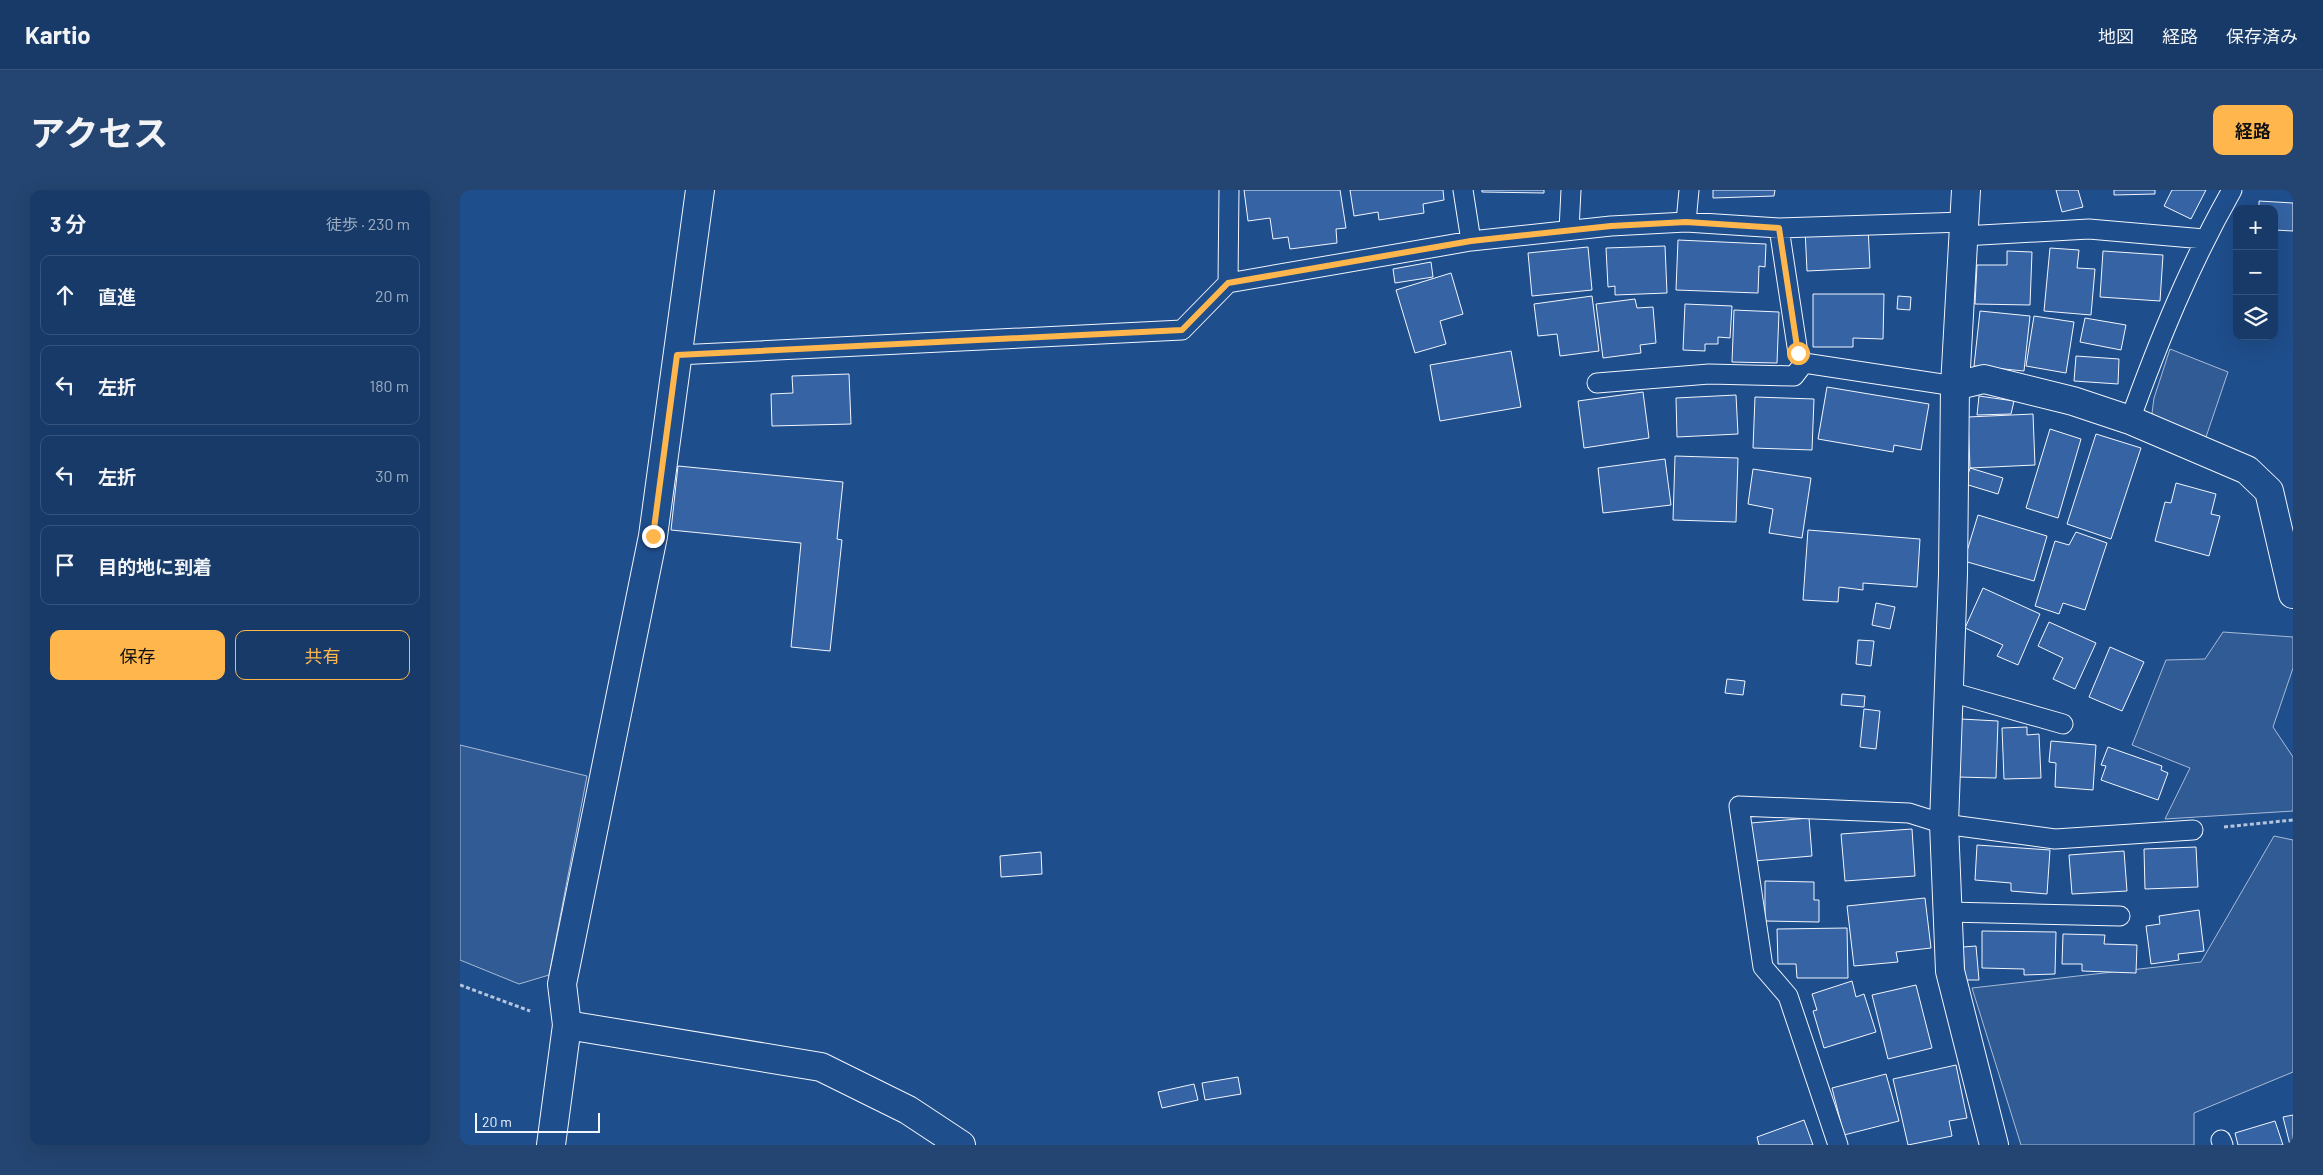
<!DOCTYPE html>
<html lang="ja">
<meta charset="utf-8">
<style>
:root{--surface:#173a69;--page:#244571;--text:#f1f3f6;--muted:#9eadc0;--line:#36547d;--accent:#ffb74d}
body{margin:0;font-family:Barlow,"Noto Sans JP",sans-serif;background:var(--page);color:var(--text)}
.controls{position:absolute;right:15px;top:15px;display:grid;overflow:hidden;border-radius:10px;box-shadow:0 5px 20px #0002}
.controls button{width:45px;height:45px;display:grid;place-items:center;padding:0;border:0;border-bottom:1px solid var(--line);background:var(--surface);color:var(--text);font:25px sans-serif}
.scale{position:absolute;left:15px;bottom:12px;width:125px;box-sizing:border-box;padding-left:5px;border:2px solid #f2f6ff;border-top:0;font-size:14px;line-height:18px;white-space:nowrap;color:#f2f6ff;-webkit-text-stroke:4px #1f4e8c;paint-order:stroke}
.stop{position:absolute;width:15px;height:15px;margin:-11px;border:4px solid #ffb74d;border-radius:50%;background:#fff}
.stop.end{background:#ffb74d;border-color:#fff;box-shadow:0 1px 5px #0008}
.list{margin:0;padding:0;list-style:none}
h2{display:flex;justify-content:space-between;align-items:center;height:65px;margin:0;padding:0 20px;font-size:21px}
h2 small{font-size:16px;font-weight:400;color:var(--muted)}
.list li{display:grid;grid-template-columns:32px 1fr auto;gap:15px;align-items:center;box-sizing:border-box;height:80px;margin:0 10px 10px;padding:0 10px;border:1px solid var(--line);border-radius:10px}
.list b{display:block;font-size:19px;white-space:nowrap}
.list em{font-size:16px;font-style:normal;color:var(--muted)}
.actions{display:flex;gap:10px;padding:15px 20px}
.actions a{flex:1;padding:11px 0;border:1px solid var(--accent);border-radius:10px;text-align:center;font-size:18px;color:var(--accent)}
.actions .main{background:var(--accent);color:#111}
.icon{flex:none;width:28px;height:28px;fill:none;stroke:currentColor;stroke-width:2;stroke-linecap:round;stroke-linejoin:round}
.map{position:relative;flex:none;width:1833px;height:955px;overflow:hidden;border-radius:10px}
header{display:flex;align-items:center;gap:30px;box-sizing:border-box;height:70px;padding:0 25px;background:var(--surface);border-bottom:1px solid var(--line)}
header strong{font-size:24px}
nav{display:flex;gap:28px;margin-inline-start:auto;font-size:18px}
.intro{display:flex;align-items:center;justify-content:space-between;box-sizing:border-box;height:120px;padding:0 30px}
h1{margin:0;font-size:35px}
.button{padding:12px 22px;border-radius:10px;background:var(--accent);color:#111;font-size:18px;font-weight:700}
main{display:flex;gap:30px;padding:0 30px}
aside{flex:1;background:var(--surface);border-radius:10px;box-shadow:0 5px 20px #0002}
.map>svg:first-child{display:block}
</style>
<header>
<strong>Kartio</strong>
<nav><a>地図</a><a>経路</a><a>保存済み</a></nav>
</header>
<div class="intro"><h1>アクセス</h1><a class="button">経路</a></div>
<main>
<aside>
<h2>3 分<small>徒歩 · 230 m</small></h2>
<ul class="list">
<li><svg class="icon" aria-label="ahead" viewBox="0 0 24 24"><path d="M12 20V5M6 11l6-6 6 6"/></svg><div><b>直進</b></div><em>20 m</em></li>
<li><svg class="icon" aria-label="left" viewBox="0 0 24 24"><path d="M17 20v-9H6M10 6l-5 5 5 5"/></svg><div><b>左折</b></div><em>180 m</em></li>
<li><svg class="icon" aria-label="left" viewBox="0 0 24 24"><path d="M17 20v-9H6M10 6l-5 5 5 5"/></svg><div><b>左折</b></div><em>30 m</em></li>
<li><svg class="icon" aria-label="arrive" viewBox="0 0 24 24"><path d="M6 21V4h12l-3 4 3 4H6"/></svg><div><b>目的地に到着</b></div></li>
</ul>
<div class="actions"><a class="main">保存</a><a>共有</a></div>
</aside>
<div class="map">
<svg width="1833" height="955" viewBox="0 0 1833 955">
<rect width="100%" height="100%" fill="#1f4e8c"/>
<path fill="#305b95" stroke="#a8bbd7" d="M1710,159L1768,182L1746,247L1699,230L1692,223L1694,208Z
M1763,442L1833,447V478L1813,537L1833,567V621L1705,629L1730,578L1672,555L1706,470L1745,469Z
M0,555L127,586L89,785L59,794L0,770Z
M1814,646L1833,650V882L1734,923V955H1561L1512,798L1741,772Z"/>
<path fill="#3563a3" stroke="#f2f6ff" d="M784,0H880L886,38L876,39L877,53L830,59L828,47L813,49L810,28L788,31Z
M890,0H983L984,10L963,14L964,23L919,30L918,22L894,26Z
M1022,0H1084V3L1022,2Z
M1253,0H1315L1314,6L1253,8Z
M1596,0H1618L1623,17L1602,22Z
M1654,0H1695V4L1654,5Z
M1712,0H1746L1731,29L1704,16Z
M1799,11L1833,13V41L1814,40V19H1799Z
M1408,36L1410,78L1347,81L1345,39Z
M1218,50L1306,54L1305,77L1299,76L1298,103L1216,100Z
M1205,56L1207,103L1155,105V96L1148,97L1146,58Z
M1128,57L1132,100L1072,106L1068,63Z
M1590,58L1619,60L1617,78L1635,79L1631,125L1584,121Z
M1547,61L1572,62L1570,115L1515,114L1517,75H1547Z
M1643,61L1703,65L1700,111L1640,107Z
M971,72L973,87L935,93L933,79Z
M991,83L1003,124L980,131L986,154L955,163L936,100Z
M1353,104H1424L1423,149L1393,148V157H1353Z
M1132,106L1139,161L1100,166L1097,144L1078,146L1074,114Z
M1438,106L1451,107L1450,120L1437,119Z
M1175,109L1177,118L1193,117L1196,153L1180,155L1181,163L1143,168L1136,114Z
M1225,114L1272,116L1270,148L1258,147V154H1245V161L1223,160Z
M1274,120L1319,122L1317,173L1272,172Z
M1520,121L1570,126L1564,181L1514,176Z
M1574,126L1614,132L1606,183L1566,176Z
M1625,128L1666,135L1661,160L1620,152Z
M1051,161L1061,217L980,231L970,175Z
M1616,166L1659,169L1658,194L1614,191Z
M389,184L391,234L312,236L311,204L333,203L332,186Z
M1367,197L1469,214L1461,260L1434,255L1433,262L1358,249Z
M1183,202L1189,248L1124,258L1118,211Z
M1276,205L1278,244L1217,247L1216,208Z
M1519,206L1554,211L1551,224L1517,225Z
M1295,207L1354,209L1352,260L1293,258Z
M1573,224L1575,275L1510,278L1508,227Z
M1590,239L1621,249L1598,328L1566,318Z
M1636,244L1681,258L1651,349L1607,334Z
M1215,266L1278,268L1276,332L1213,330Z
M1205,269L1211,315L1143,323L1138,278Z
M218,276L383,292L377,349L382,350L370,461L331,457L341,353L211,340Z
M1510,278L1543,288L1538,304L1505,294Z
M1293,279L1351,288L1342,348L1309,343L1313,319L1288,314Z
M1716,293L1756,304L1751,324L1760,326L1749,366L1695,351L1705,312L1711,313Z
M1518,325L1587,346L1574,391L1504,371Z
M1348,340L1460,349L1457,397L1403,393V400L1379,397L1378,412L1343,410Z
M1616,342L1647,353L1625,420L1603,413L1599,424L1575,416L1595,351L1609,355Z
M1523,398L1580,424L1558,475L1537,466L1543,455L1505,438Z
M1416,413L1435,417L1430,439L1412,435Z
M1589,432L1636,453L1615,499L1593,489L1603,468L1578,456Z
M1398,450L1414,451L1411,476L1396,474Z
M1650,457L1684,472L1662,521L1629,507Z
M1267,489L1285,491L1283,505L1265,503Z
M1382,504L1405,506L1404,517L1381,515Z
M1404,519L1420,521L1416,559L1400,557Z
M1501,529L1538,531L1536,588L1498,587Z
M1567,537V545L1579,544L1581,588L1544,589L1542,538Z
M1591,551L1636,555L1633,600L1595,597L1596,573L1589,572Z
M1648,557L1702,576L1701,580L1708,583L1698,610L1641,590L1646,576L1641,575Z
M1349,628L1352,666L1294,671L1291,633Z
M1452,639L1455,686L1385,691L1381,644Z
M1517,655L1590,660L1587,704L1551,701V693L1515,690Z
M1736,657L1738,697L1685,699L1684,659Z
M1664,661L1667,701L1612,704L1609,665Z
M581,662L582,684L541,687L540,666Z
M1305,691L1354,692V710H1359V732L1305,731Z
M1465,708L1471,758L1436,762L1438,772L1394,776L1387,716Z
M1739,720L1744,761L1718,764L1719,770L1691,774L1686,736L1700,734L1699,726Z
M1387,738L1388,788H1337L1336,774H1318L1317,739Z
M1522,741L1596,742L1595,784L1564,785V779L1522,778Z
M1603,744L1645,745L1644,754L1677,755L1676,783L1622,781V774H1602Z
M1516,756L1519,790H1505L1503,757Z
M1392,791L1396,807L1404,804L1416,842L1364,858L1353,821L1357,820L1352,804Z
M1456,795L1472,858L1428,869L1412,805Z
M1496,875L1507,928L1489,931L1492,946L1448,955L1433,889Z
M1426,884L1439,931L1384,945L1372,898Z
M778,887L781,904L745,910L742,893Z
M734,894L738,910L702,918L698,902Z
M1833,925V955H1830L1823,927Z
M1344,930L1353,955H1299L1297,947Z
M1815,931L1823,955H1778L1775,943Z"/>
<g fill="none" stroke-linecap="round" stroke-linejoin="round">
<defs>
<path id="lane" d="M1003,0L1011,51
M1226,32L1229,0
M1319,38L1338,163L1344,173L1495,196
M1109,40L1111,0
M1503,46L1629,39L1744,49
M768,93L1011,51L1151,36L1226,32L1319,38L1504,32
M217,165L722,140L768,93L769,0
M1137,193L1249,184L1334,186L1344,173
M1670,230C1699,150 1730,74 1772,0
M1487,501L1603,534
M1487,722L1660,726
M1761,950L1763,955
M1378,955L1328,806L1303,777L1279,616L1449,623L1484,634L1595,649L1733,640"/>
<path id="street" d="M1506,0L1495,196L1493,384L1484,634L1490,781L1534,955
M1495,196L1524,189L1613,211L1670,230L1787,280L1809,301L1833,404
M107,835L361,877L448,920L501,955
M91,955L107,835L102,794L193,346L240,0"/>
</defs>
<use href="#lane" stroke="#f2f6ff" stroke-width="21"/>
<use href="#street" stroke="#f2f6ff" stroke-width="30"/>
<path stroke="#b3c4dc" stroke-width="3" stroke-dasharray="4 2.5" stroke-linecap="butt" d="M1764,637L1833,630
M0,795L70,821"/>
<use href="#lane" stroke="#1f4e8c" stroke-width="19"/>
<use href="#street" stroke="#1f4e8c" stroke-width="28"/>
</g>
<g fill="none" stroke-linecap="round" stroke-linejoin="round">
<path stroke="#ffb74d" stroke-width="6" d="M193,346L217,165L722,140L768,93L1011,51L1151,36L1226,32L1319,38L1338,163"/>
</g>
</svg>
<div class="controls">
<button>+</button>
<button>−</button>
<button><svg class="icon" aria-label="layers" viewBox="0 0 24 24"><path d="M12 4l9 5-9 5-9-5zM3 14l9 5 9-5"/></svg></button>
</div>
<div class="scale">20 m</div>
<div class="stop" style="left:1338px;top:163px"></div>
<div class="stop end" style="left:193px;top:346px"></div>
</div>
</main>
